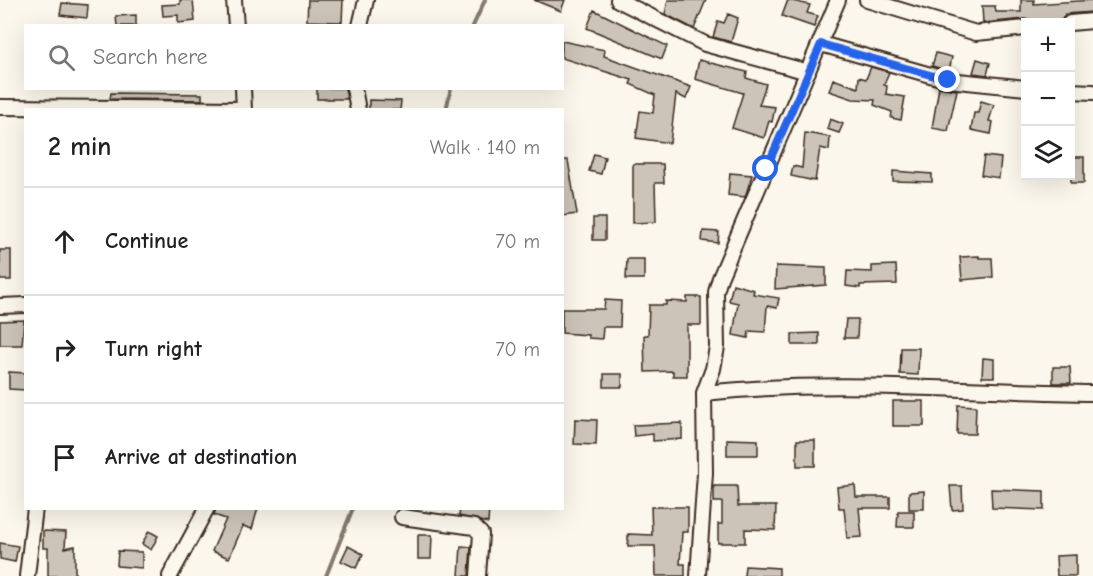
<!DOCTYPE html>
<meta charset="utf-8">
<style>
:root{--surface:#fff;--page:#f2f2f2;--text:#202124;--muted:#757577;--line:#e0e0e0}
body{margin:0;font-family:"Comic Neue",sans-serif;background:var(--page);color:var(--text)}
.controls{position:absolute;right:18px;top:18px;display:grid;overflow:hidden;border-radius:0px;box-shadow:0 6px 24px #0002}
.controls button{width:54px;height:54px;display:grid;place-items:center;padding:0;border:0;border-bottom:2px solid var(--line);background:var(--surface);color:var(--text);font:30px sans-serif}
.stop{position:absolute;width:18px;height:18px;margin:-14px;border:4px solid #2563eb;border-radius:50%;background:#fff}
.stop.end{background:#2563eb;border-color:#fff;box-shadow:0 2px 6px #0008}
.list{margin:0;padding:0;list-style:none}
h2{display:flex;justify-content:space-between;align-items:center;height:78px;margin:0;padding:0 24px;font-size:26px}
h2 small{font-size:20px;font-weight:400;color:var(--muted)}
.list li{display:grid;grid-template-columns:39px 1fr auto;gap:18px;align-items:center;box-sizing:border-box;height:108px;padding:0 24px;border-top:2px solid var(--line)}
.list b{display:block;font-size:22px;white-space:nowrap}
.list em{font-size:20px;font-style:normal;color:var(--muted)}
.icon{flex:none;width:33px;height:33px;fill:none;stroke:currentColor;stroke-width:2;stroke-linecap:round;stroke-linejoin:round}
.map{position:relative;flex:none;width:1093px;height:576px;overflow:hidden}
.search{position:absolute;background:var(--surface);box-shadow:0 6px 24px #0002;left:24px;top:24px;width:540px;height:66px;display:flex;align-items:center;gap:15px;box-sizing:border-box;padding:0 21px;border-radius:0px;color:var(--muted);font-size:22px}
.panel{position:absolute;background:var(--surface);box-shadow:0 6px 24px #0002;left:24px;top:108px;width:540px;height:402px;border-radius:0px}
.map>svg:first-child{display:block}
</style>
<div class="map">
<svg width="1093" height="576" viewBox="0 0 1093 576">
<rect width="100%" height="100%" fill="#fbf7ec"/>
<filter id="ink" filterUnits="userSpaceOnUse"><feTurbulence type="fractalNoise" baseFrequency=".0167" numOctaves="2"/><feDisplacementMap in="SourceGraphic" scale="12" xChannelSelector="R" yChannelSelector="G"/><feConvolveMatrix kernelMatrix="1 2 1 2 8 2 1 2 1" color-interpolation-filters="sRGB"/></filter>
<g filter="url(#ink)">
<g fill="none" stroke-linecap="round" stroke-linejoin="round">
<path stroke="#85796d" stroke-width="4" d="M473,26L485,0
M446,110L451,88
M326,576L353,508"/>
</g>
<path fill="#ccc4b9" stroke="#3b2a1e" stroke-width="1.5" d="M180,0H193L195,21L178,23V15L163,16L162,5L180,4Z
M308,0H343L342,22L307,21Z
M534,0H565L561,11Z
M668,0H706L694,29L665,14Z
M788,0L810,5L807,13L818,16L814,27L782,16Z
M1021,0H1034V4L1093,0V12L1065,14L1061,21L1033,22L1025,19L983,23L982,6H995L996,12H1021Z
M62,3L88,5L87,18L60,15Z
M594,10L667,46L662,59L587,28Z
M728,14L738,18L731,42L713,37L718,21L724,23Z
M136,15V26H117L116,16Z
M562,41L605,50L604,56L691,87L686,99L676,94L670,143L636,138L640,111L653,113L655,95L630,84L632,80L562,58Z
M936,53L952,57L949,71L932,66Z
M977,59L990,63L987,75L973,73Z
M699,60L747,72L746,78L766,84L759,105L775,107L772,122L769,121L764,138L732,128L743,93L695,79Z
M871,67L889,72L884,85L887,86L886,94L905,97L901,120L891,118L892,112L874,105L875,100L853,99L829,91L833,79L858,88L859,77L866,79Z
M939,87L957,90L948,131L932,128Z
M317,88H345L347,99H317Z
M111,93L202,94V100L110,99Z
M369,100L401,101L400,110H369Z
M981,101L994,105L989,121L993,122L991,134L971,130L974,113H978Z
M830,119L843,124L839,133L827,129Z
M805,133L830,137L829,150L820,148L815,181L791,176L793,166L802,168Z
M594,154L605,157L601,174L589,171Z
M984,156L1001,158L999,178L981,175Z
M1071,157H1084V183H1071Z
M562,160H568L577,214L562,216Z
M633,164H663L664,183H655L656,222L633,223Z
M893,171L932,174V182L893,181Z
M730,173L752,175L745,197L728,195Z
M593,218H605V240H593Z
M703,231L719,232L718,243L702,241Z
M0,250H11V280H0Z
M979,256V258H992L993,277L962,280L960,257Z
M627,259H644V279H626Z
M896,265L897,284L860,285V288L846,286L847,271L872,272V266Z
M776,266L826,268V285L775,289Z
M733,284L754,290L753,294L779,298L777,308L767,306L765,332L749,331L748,338L733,335L738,303L729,301Z
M687,297H701V325H687V376H673V371L645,372L644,335H648L649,305H666V301L687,302Z
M605,300L621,301L620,327H603L602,339L588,338V335L562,333V309H604Z
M846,319H858L857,338H844Z
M24,320L22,345H0V321Z
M819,333V345H792V334Z
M901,348H919L918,375L900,374Z
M983,358L994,359V377H982Z
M1053,367H1070L1071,383H1053Z
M9,372L26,373V390L9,389Z
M604,374H622V387H604Z
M893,401H924V426H893Z
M958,405L976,406L975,434H957Z
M575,419L597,420L596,445L574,444Z
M682,423V439L653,441V434L634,436L633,425Z
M727,439L758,440V455H727Z
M797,440H815V466H797Z
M855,485L856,497H890V508H859L862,537L847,538L844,508H839L837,487Z
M714,486H737L738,506H776L775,530L745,529V543H718V524H722V502H714Z
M950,486H962L963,509L952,510Z
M991,489L1044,491V510L992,508Z
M924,491V509H909V492Z
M651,507H688V532H682L680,564H685V576H656L655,546H628V534L652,535Z
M216,508H258L252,529L243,526L229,558L212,551L226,519L214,515Z
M460,508H489L488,523L459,516Z
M898,511H914V527H897Z
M43,531L66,532L65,548L75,546V576H48V548H43Z
M149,531L158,536L151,550L142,544Z
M418,535H432L431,559H418Z
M0,543L18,546L15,562L0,559Z
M348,546L363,554L356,568L341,561Z
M461,546L471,547L469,576H459Z
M118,551L142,552V568L117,566Z
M1076,555V576H1057L1056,556Z
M745,566L779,568V576H744Z"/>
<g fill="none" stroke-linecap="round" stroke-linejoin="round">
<defs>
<path id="street" d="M234,0L236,26
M618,0L705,44L808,72
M867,0L976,33L1026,28
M1070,23L1093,21
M360,26L366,0
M821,44L948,80L1026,88
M243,88L244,110
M354,88L358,110
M1070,91L1093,92
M0,107L244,109
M0,306L26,305
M704,393C832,379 964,391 1093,393
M402,517L474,527L481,534L478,576
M27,576L35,508
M170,576L207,508
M698,576L705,473L704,393L713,369L717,347L716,292L720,278L838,0"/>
</defs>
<use href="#street" stroke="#3b2a1e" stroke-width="18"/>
<use href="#street" stroke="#fbf7ec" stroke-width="14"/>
</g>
</g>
<g fill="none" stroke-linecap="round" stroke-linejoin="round" filter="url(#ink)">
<path stroke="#2563eb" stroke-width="8" d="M766,169L821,44L948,80"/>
</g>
</svg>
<div class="controls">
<button>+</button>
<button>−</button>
<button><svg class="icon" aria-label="layers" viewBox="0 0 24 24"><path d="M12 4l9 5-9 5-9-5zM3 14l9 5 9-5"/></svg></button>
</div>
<div class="stop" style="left:766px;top:169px"></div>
<div class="stop end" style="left:948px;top:80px"></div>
<div class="search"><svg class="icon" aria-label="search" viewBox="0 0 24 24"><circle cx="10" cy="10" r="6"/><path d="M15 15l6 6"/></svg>Search here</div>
<section class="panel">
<h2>2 min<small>Walk · 140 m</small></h2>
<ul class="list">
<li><svg class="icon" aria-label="ahead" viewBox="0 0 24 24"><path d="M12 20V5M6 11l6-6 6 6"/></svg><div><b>Continue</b></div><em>70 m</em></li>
<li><svg class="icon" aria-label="right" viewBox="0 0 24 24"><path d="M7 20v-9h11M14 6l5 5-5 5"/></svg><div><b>Turn right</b></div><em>70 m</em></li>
<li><svg class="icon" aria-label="arrive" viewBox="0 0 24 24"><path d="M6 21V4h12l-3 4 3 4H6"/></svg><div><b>Arrive at destination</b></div></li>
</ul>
</section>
</div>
